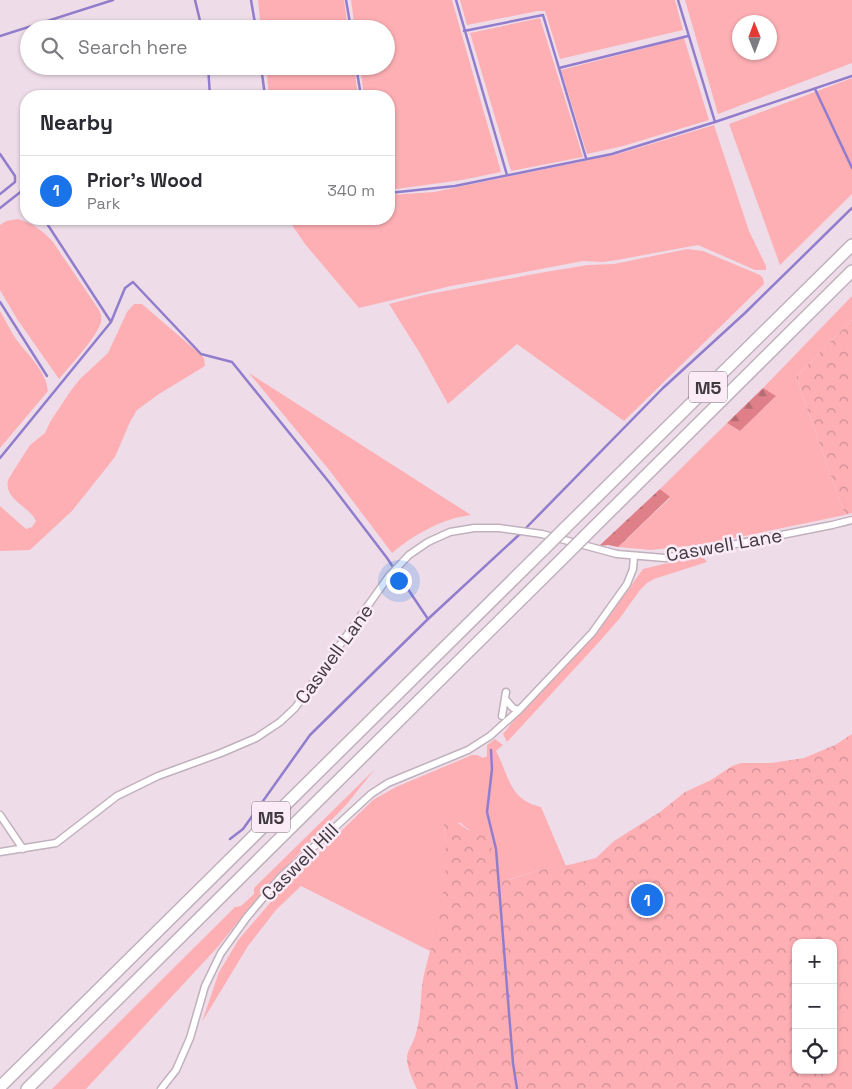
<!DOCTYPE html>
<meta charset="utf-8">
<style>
:root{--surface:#fff;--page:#f2f2f3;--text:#2b2b33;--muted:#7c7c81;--line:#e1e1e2;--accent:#1a73e8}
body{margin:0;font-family:"Space Grotesk",sans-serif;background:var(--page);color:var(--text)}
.controls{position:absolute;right:15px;bottom:15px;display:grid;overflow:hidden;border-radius:10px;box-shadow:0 1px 4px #0004}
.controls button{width:45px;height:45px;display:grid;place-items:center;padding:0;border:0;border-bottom:1px solid var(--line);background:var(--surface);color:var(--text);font:25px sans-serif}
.compass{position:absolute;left:732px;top:15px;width:45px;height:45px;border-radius:50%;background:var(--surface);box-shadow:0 1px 4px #0004;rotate:359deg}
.you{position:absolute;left:398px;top:580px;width:18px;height:18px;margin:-12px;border:4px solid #fff;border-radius:50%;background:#1a73e8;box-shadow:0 0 0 8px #1a73e833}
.badge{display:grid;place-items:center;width:32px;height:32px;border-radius:50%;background:var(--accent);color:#fff;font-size:16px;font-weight:700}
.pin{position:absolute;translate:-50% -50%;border:2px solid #fff;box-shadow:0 1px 5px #0006}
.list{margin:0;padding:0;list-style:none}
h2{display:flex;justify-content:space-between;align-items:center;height:65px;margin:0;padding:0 20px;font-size:21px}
h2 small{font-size:16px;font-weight:400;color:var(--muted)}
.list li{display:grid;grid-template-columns:32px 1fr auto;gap:15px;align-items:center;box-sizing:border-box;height:70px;padding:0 20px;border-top:1px solid var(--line)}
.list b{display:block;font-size:19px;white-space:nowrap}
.list p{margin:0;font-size:16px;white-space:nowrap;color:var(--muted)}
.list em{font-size:16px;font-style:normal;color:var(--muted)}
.icon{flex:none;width:28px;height:28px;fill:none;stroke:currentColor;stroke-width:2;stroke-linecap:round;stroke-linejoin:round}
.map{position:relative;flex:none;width:852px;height:1089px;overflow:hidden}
.search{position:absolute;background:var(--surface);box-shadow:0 1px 4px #0004;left:20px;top:20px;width:375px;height:55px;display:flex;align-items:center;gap:12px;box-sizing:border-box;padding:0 18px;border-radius:28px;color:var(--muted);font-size:19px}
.panel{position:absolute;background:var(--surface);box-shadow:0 1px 4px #0004;left:20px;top:90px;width:375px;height:135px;border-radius:20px}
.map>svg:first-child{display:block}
</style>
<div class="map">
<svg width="852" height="1089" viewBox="0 0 852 1089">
<defs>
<pattern id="forest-firs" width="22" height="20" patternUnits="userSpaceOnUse" patternTransform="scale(1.25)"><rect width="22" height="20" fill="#df8088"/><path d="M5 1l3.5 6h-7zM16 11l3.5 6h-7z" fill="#b66a71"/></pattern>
<pattern id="park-crowns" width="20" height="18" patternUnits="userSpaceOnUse" patternTransform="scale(1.25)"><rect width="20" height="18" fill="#fdafb4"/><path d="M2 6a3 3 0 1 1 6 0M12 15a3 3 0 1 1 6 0" fill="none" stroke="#ce8f94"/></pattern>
</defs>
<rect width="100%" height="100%" fill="#eedde9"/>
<path fill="#fdafb4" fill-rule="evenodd" d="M258,0H344L348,29H261Z
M351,0H452L501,172L462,180L389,190V96H364L360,66H386V29H355Z
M460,0H675L683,30L560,59L545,11H538L467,25Z
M685,0H852V63L718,114ZM740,22H770V52H740Z
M540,18L583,157L511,171L470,33Z
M684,38L709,120L623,146L587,154L561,70Z
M266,66H354L358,96H269Z
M852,78V194L780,265L729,124Z
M714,125L749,231L766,266V270H755L698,245L617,260L603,262L583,261L520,273L451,286L359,308L305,244L288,219H389V195L434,192L618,154Z
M18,219C33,223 43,231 53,242L99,310C101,314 102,317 101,322C97,337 70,366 59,379L17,319L0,290V225L6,221Z
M687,249L703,251L760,275L763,278L764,284L624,421L517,344L448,404L421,355L389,304L424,295L539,273L588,265L614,264Z
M852,296V320L796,377L845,515L706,544L651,550L618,547L670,498L660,489L727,423L740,431L775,397L763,388Z
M134,304H142L200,354L204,358L205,366L159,394L137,410L130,422L115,457L72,511L30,550L0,551V506L26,529L32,527L36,521C30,506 1,499 9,478L30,445L45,433L50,422L72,389L80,379L108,353L127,312Z
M0,311C5,319 9,328 14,336C25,353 46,369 48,391L0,448Z
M249,373L471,515C441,519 415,534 392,553L330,471Z
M701,555L707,562L654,579L647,583L640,590L620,618L600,641L507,742L503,734L510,725L602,626L643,569Z
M495,739L503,745L496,751C509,775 509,800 541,807L566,866L539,870L508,880L493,850L487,830C475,830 469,833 461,823L443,821C445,836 448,852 447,867C446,896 438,924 430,951L301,886L276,910L248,946L202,1022L219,972L239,939L276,896L337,835L373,800L396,787L472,755H477L483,758L487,756V745Z
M375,769L346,805L284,869L245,913L216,949L86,1089H52L235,907L241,906L254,894V888Z"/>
<path fill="url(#forest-firs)" d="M763,388L776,396L740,431L727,423Z
M660,489L670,497L618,547L608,545L599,546Z"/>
<path fill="url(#park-crowns)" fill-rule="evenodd" d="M852,320V513L845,515L796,377Z
M852,734V1089H417C413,1081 406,1066 407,1056C408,1050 412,1045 414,1039C416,1035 417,1029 418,1024C422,1008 420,991 424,975C437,921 453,878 443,821H456L466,829L470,830L487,829L493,850L509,880L539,870L573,864L596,858L614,841L660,812L685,792L711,780L732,766L741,763H771L804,758L835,745ZM796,943H833V1070H796Z"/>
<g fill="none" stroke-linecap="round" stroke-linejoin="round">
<path stroke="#917dcc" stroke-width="2.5" d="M195,0L202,29
M251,0L256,29
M346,0L351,29
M456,0L507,175
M678,0L715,122
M464,31L543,15L586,158
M0,36L113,0
M208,66L210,96
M261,66L265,96
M356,66L361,96
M559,68L688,36
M815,89L852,168
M0,154L15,176V182L0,194
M389,193L455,186L612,154L715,122L852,76
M0,208L23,190L26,195
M44,219L111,322L125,288L133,282L201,354L232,362L329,482L387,558L428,619
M0,302L47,376
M0,458L111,322
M525,529L663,388L745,313L852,208
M491,750L492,769L487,812L496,849L513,1063L517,1089
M230,839L243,829L310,735L428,619L521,533"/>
<defs>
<path id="street" d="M505,699L513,708L519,710
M502,716L506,692
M0,815L23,849
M0,852L56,843L117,796L158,776L221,753L256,738L280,722L295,708L389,576L409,555L428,542L450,532L474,528H499L542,534L617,554L665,558L832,525L852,520
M161,1089L176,1070L190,1038L205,986L221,953L247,917L280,878L371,794L388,783L468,750L490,736L519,710L592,633L627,584L633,569L634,556"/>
<path id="highway" d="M565,528L852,245
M586,535L852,271
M0,1087L544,549
M27,1089L565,556"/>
</defs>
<use href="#street" stroke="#c0b1bc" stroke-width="9"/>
<use href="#highway" stroke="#c0b1bc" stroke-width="14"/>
<use href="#street" stroke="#fff" stroke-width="6"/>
<use href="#highway" stroke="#fff" stroke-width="11"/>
<defs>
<path id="highway-bridge" d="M544,549L565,528
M565,556L586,535"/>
</defs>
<use href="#highway-bridge" stroke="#c0b1bc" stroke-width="14" stroke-linecap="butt"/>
<use href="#highway-bridge" stroke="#fff" stroke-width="11"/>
</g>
<g text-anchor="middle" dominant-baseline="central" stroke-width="5" stroke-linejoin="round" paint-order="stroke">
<g fill="#fbebf7" stroke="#786f76" stroke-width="1">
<rect x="689" y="371.5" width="38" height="31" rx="4"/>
<rect x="252" y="801.5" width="38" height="31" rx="4"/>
</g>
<g font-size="18" font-weight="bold" fill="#403a3f">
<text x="708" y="387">M5</text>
<text x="271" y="817">M5</text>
</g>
<g font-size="19" fill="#403a3f" stroke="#fbebf7">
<text transform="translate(724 545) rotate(-10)">Caswell Lane</text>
<text transform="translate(334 654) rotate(-54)">Caswell Lane</text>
<text transform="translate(300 862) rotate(-45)">Caswell Hill</text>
</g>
</g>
</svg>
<div class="controls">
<button>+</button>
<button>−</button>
<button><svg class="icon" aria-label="locate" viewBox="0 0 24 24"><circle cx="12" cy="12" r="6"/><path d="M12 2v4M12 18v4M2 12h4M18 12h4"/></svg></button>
</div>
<svg class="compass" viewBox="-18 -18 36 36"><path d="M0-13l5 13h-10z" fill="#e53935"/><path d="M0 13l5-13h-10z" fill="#7c7c81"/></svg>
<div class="you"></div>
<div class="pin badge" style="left:647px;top:900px">1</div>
<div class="search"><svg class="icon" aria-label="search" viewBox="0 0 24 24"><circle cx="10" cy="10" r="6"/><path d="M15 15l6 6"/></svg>Search here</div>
<section class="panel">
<h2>Nearby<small></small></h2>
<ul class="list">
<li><span class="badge">1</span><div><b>Prior's Wood</b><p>Park</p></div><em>340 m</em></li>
</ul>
</section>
</div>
